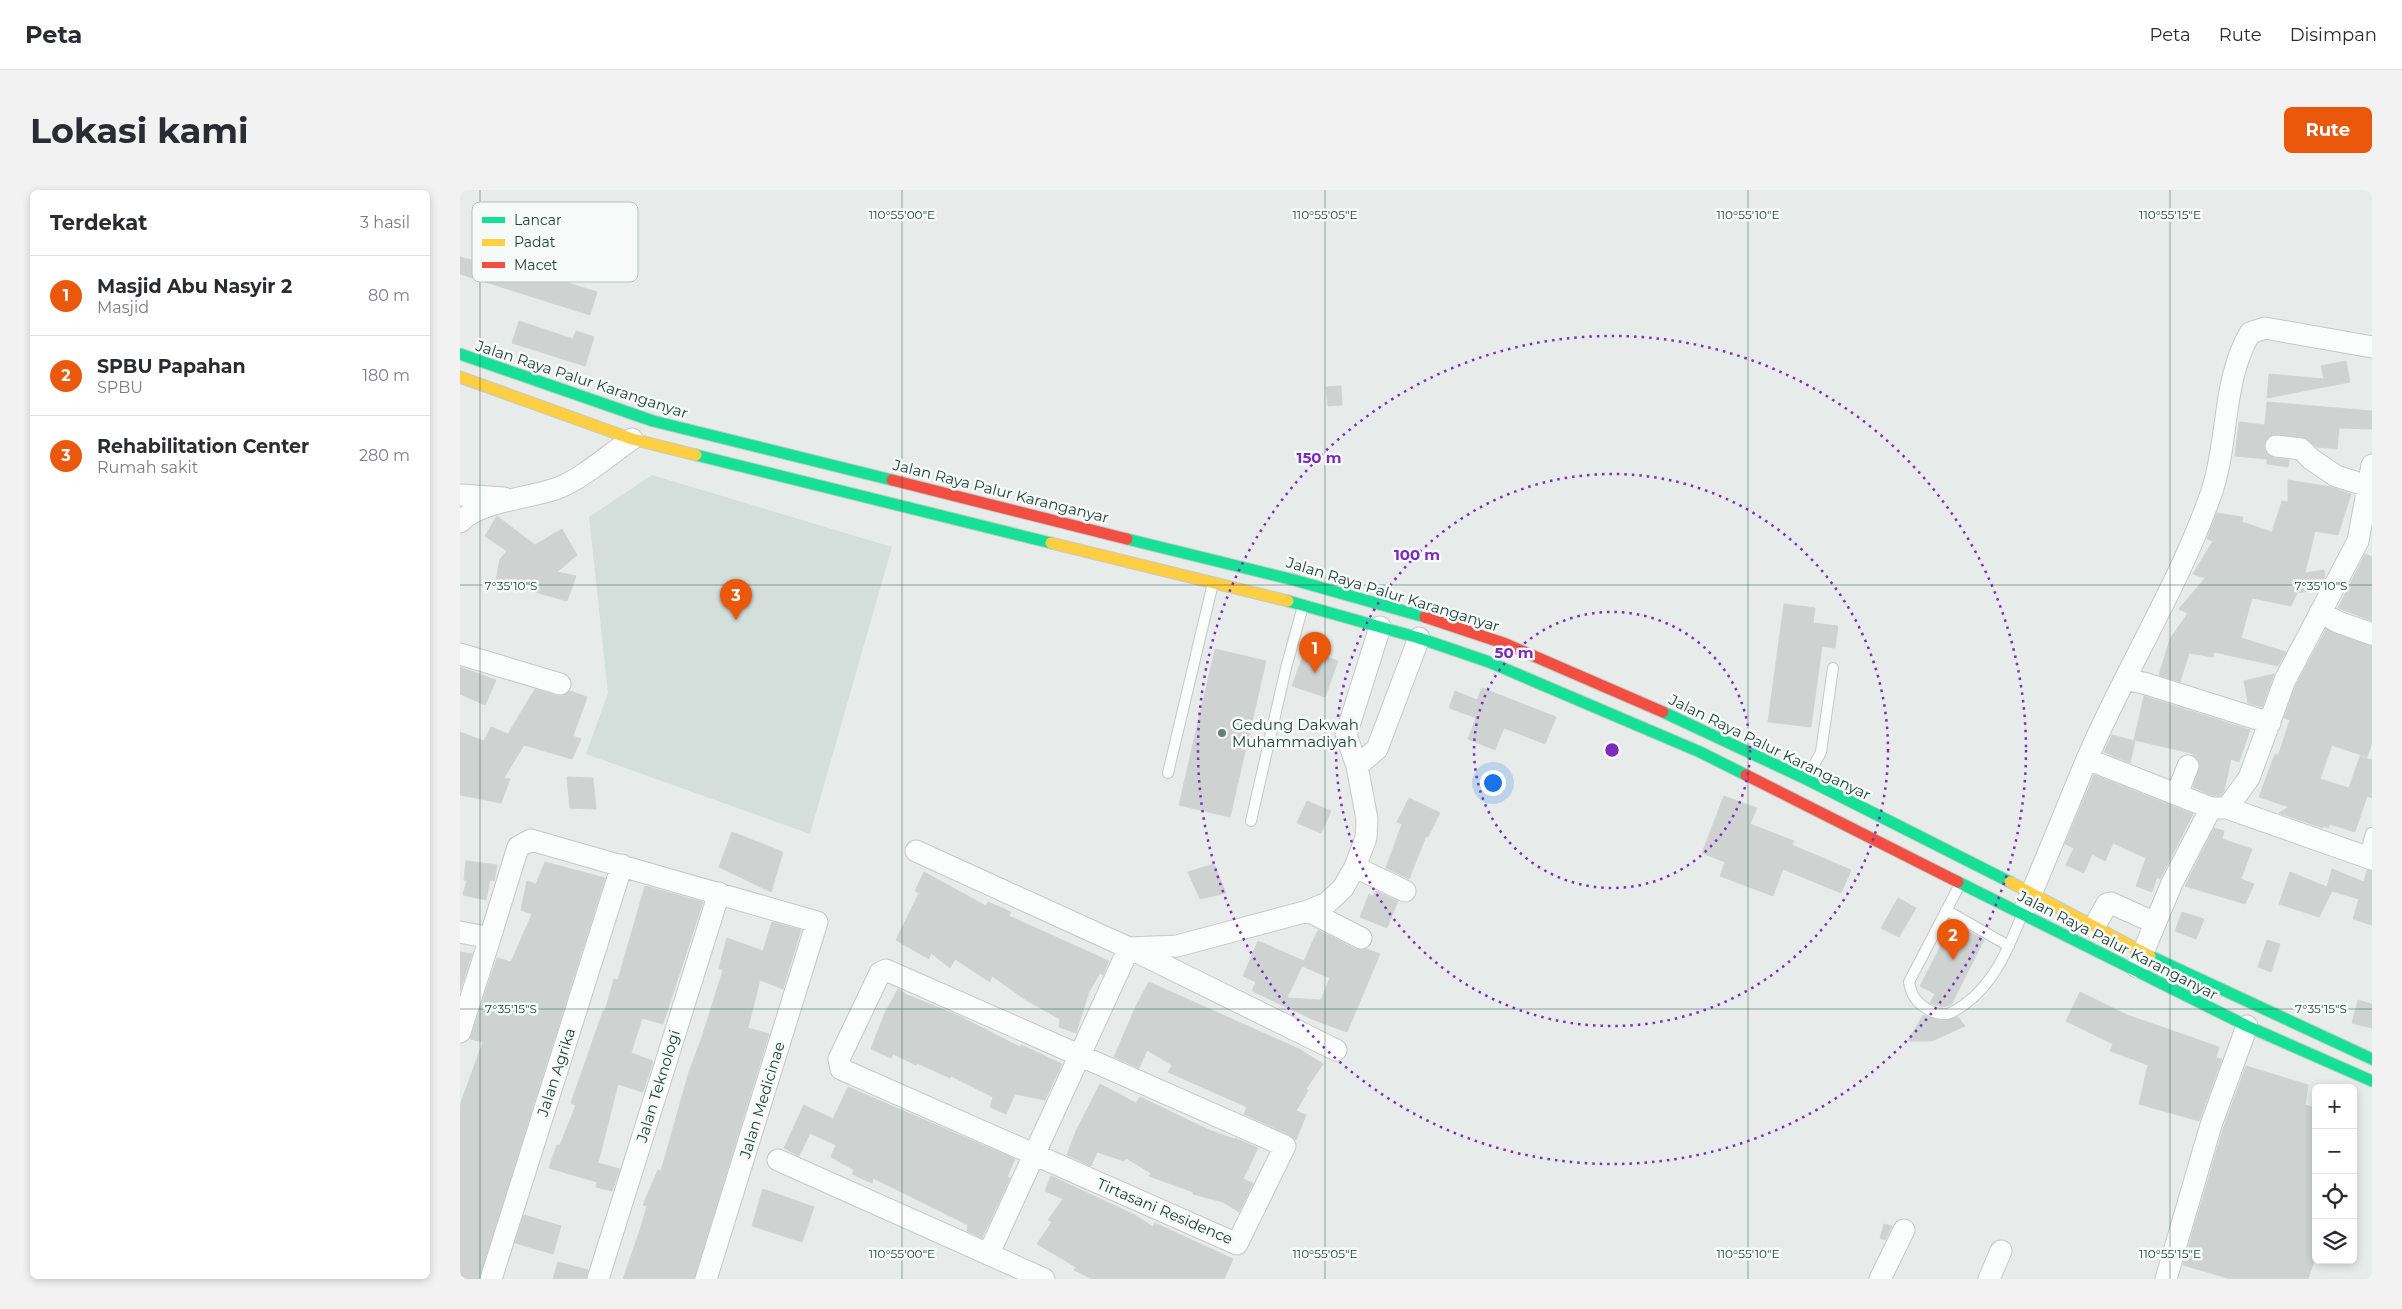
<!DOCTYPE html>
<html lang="id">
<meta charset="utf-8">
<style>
:root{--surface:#fff;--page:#f2f2f3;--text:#2b2b33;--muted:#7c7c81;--line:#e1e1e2;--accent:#ea580c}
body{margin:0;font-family:Montserrat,sans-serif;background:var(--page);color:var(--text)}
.controls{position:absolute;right:15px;bottom:15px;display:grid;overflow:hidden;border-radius:8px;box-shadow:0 2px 8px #0003}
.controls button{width:45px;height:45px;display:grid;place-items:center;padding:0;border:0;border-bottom:1px solid var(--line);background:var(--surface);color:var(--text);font:25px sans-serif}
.you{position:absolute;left:1032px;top:592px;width:18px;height:18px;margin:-12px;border:4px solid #fff;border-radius:50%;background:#1a73e8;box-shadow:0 0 0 8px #1a73e833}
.badge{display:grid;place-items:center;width:32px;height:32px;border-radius:50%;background:var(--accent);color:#fff;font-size:16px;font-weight:700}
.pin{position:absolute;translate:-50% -41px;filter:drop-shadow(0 1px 2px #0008)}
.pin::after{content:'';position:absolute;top:26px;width:18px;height:15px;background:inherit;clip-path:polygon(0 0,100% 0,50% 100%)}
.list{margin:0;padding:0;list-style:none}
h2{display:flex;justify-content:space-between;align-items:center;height:65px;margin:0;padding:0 20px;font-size:21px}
h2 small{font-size:16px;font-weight:400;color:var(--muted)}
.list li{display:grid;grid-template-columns:32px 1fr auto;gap:15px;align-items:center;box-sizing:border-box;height:80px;padding:0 20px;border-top:1px solid var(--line)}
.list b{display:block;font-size:19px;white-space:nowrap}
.list p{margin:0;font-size:16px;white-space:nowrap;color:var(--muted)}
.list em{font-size:16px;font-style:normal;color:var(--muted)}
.icon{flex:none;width:28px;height:28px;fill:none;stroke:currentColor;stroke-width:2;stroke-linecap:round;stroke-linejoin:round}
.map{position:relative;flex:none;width:1912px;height:1089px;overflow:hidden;border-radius:8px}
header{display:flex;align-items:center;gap:30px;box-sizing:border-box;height:70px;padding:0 25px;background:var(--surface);border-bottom:1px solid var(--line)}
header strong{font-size:24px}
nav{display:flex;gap:28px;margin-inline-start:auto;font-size:18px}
.intro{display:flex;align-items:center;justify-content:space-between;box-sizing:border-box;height:120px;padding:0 30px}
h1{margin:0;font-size:35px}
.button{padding:12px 22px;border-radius:8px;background:var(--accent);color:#fff;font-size:18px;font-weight:700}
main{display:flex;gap:30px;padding:0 30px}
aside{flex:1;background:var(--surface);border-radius:8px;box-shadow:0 2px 8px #0003}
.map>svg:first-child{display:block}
</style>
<header>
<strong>Peta</strong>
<nav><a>Peta</a><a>Rute</a><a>Disimpan</a></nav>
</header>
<div class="intro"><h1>Lokasi kami</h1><a class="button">Rute</a></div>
<main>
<aside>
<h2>Terdekat<small>3 hasil</small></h2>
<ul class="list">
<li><span class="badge">1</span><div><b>Masjid Abu Nasyir 2</b><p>Masjid</p></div><em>80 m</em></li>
<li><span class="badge">2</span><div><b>SPBU Papahan</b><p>SPBU</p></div><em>180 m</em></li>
<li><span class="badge">3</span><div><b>Rehabilitation Center</b><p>Rumah sakit</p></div><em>280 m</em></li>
</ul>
</aside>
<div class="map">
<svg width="1912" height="1089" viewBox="0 0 1912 1089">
<rect width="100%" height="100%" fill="#e7ecea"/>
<path fill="#d4deda" d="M192,285L432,357L350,644L126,564L148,503L129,327Z"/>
<path fill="#ced3d1" stroke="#cfd5d3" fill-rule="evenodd" d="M88,42L116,49L105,92L137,102L130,125L0,84V67L36,77L39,67L68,77V74L78,76Z
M59,131L113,149L116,141L134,147L125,176L52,153Z
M1886,171L1890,192L1807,208L1809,184L1864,189L1861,176Z
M881,196L882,215L868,216L866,197Z
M1807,212L1912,221V239L1879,238L1877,259L1857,257L1842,247L1811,245L1804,254L1805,261L1814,268L1829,270L1828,277L1807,274V269L1775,266L1779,232L1805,235Z
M1828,290L1871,297L1891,304L1878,345L1855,341L1845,383L1864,380L1865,387L1859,399L1837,403L1831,416L1792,408L1781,448L1826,462L1818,476L1754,462L1753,467L1729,463L1720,492L1699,485L1710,449L1728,423L1719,419L1745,388L1733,384L1753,351L1747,349L1757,323L1783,327L1782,332L1812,342L1822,311L1828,312Z
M37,326L75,355L102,339L117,365L97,382L116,386L107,411L36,391L40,369L47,361L25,346Z
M1905,364L1912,367V431L1878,418Z
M1324,414L1355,418L1353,433L1378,436L1375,458L1362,456L1351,537L1308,532Z
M1866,439L1912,456V553L1907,567L1872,555L1860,589L1889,598L1900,566L1912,570V608L1907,606L1895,642L1870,634L1868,638L1863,636V638L1819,623L1829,617L1799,607L1815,564L1818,566L1830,530L1824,528L1836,495Z
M755,459L806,471L770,627L719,615Z
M845,460L878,471L865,507L832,496Z
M0,477L36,490L25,515L0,504Z
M1814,484L1802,517L1788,513L1784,491Z
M1022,498L1096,527L1085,554L1044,538L1035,560L1008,549L1016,528L989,518L995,501L1017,510Z
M75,499L97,506H103L110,501L127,507L113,546L121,549L112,569L64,555L44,588L50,589L41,613L0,605V542L24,551L31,537L48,544Z
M1684,506L1790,540L1779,572L1771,569L1764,601L1761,606H1753L1733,597L1740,575L1738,569L1731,563L1674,550Z
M1652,545L1675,551L1670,573L1644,562Z
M1634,585L1733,624L1700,689L1697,687L1692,702L1676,696L1686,668L1653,653L1645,671L1632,664L1624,683L1606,675L1614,658L1605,654Z
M107,587L133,588L136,619L110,618Z
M1264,606L1297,618L1290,634L1334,651L1332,655L1391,680L1381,703L1323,679L1313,706L1260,686L1265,672L1242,663Z
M949,608L980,623L968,647L966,646L949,689L926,678L942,634L937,632Z
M847,611L871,621L861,643L837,633Z
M1754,638L1764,641L1762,649L1792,659L1781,689L1794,694L1785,714L1725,696Z
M272,642L323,662L311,702L259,677Z
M6,671L37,675L34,691L30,690L26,710L3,705L7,690H4Z
M85,672L145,688L19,1089H0V915L23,852L10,849L37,768L51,772L72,724L61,720L67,691L76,694Z
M754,674L766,703L740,709L728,682Z
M1872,679L1904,692L1907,680L1912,681V735L1893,729L1899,709L1872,701L1859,727L1819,714L1830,682L1867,697Z
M464,682L526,716L528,712L551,722L549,726L649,771L643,785L640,783L629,802L616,843L599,837L600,829L566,810L532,786L530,792L495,769L490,778L471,763L469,769L436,750L459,703L455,701Z
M185,696L243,712L203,834L182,828L171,863L193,871L183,902L158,894L138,973L160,979L152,1001L136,997L137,992L89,978L97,955H100L116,915L111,913L143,821H145L154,789L158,790Z
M916,701L938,711L927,738L900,727L909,704L913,706Z
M1438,708L1456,718L1439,747L1421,738Z
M1722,722L1744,729L1736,749L1715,741Z
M312,732L341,740L323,799L300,790L288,838L309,844L234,1089H163L180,1040L187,1016L183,1015L198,980L201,981L229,882L242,847L263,780L259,778L267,748L303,761Z
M1493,732L1524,750L1491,815L1481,817L1470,813L1475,804L1460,796Z
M858,740L895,759H907L920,764L887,842L854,830L792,801L796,792L783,786L798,751L844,771ZM842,776L870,788L861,810L827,808Z
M1807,750L1820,754L1811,782L1798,777Z
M0,762L12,764L0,801Z
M689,792L839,859L863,874L846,899L848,900L836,921L846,925L836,950L830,945L784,924L787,917L708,882L712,875L687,860L679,878L654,867L676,816Z
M438,799L447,805L497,825L560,857L561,855L602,874L585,910L555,904L546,924L530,917L533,907L491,886L490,888L457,873L456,875L433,864L431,868L411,859L424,825Z
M1620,802L1667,825L1759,857L1756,868L1762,869L1739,931L1679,914L1688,875L1650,861L1653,854L1606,831Z
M1898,810L1912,814V838L1892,833Z
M1463,825L1480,831L1498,827L1505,836L1472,851H1448Z
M1786,876L1848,895L1845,915L1856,918V1065L1848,1089H1771L1723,1075L1763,939Z
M640,894L676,913L680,907L749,940L774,949L775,948L798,958L783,989L793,993L779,1022L763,1012L733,1004V1002L689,986L691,983L666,968L664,971L637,962L631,976L607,965L616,941Z
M388,897L555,969L547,987L550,988L522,1048L507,1041L508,1035L413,988L412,993L392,984L394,980L371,967L376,955L350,943L339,966L324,958L344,915L373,929Z
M591,986L675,1025L693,1037L695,1033L773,1069L764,1089H632L614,1080L616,1077L577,1054L592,1032L588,1030L603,1009L585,1001Z
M303,999L354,1017L342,1052L292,1036Z
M64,1025L101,1036L93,1064L55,1053Z
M1424,1034L1432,1036L1425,1050L1420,1048Z
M98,1072L128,1080L126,1089H93Z"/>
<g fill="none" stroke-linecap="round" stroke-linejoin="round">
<defs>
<path id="lane" d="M708,583L753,393
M1347,588L1361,562L1373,478
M791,631L826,478L843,416
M1905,666L1911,643
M1500,694L1449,792C1452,807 1457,814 1471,821C1485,828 1493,823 1505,814C1535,792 1548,759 1562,725
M1486,720L1549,756"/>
<path id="street" d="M1816,256L1841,259L1851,269L1876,286L1908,296
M0,305L44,308
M0,332C21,310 69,309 98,298C123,288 150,264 172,249
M1860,422L1878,432L1912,444
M0,464L100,494
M1666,489L1687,494L1810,533
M1627,569L1751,618H1767L1912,669
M897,576L917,559L959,448
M1717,604L1728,576
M1767,618L1789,588L1825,490L1898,351L1912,275
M456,661L669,758L876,860
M895,677L945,701
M1566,716C1587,667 1607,617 1627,569C1666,478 1720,394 1752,301C1769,250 1762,191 1790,143L1805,138L1912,157
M848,721L901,748
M1634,737L1647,714L1651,713L1695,733
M0,742L30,748L58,657L71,650L357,732L246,1089
M669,758L717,756L848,721L867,713L883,698L895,677L906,648L907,629L897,576L886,545L920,437
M1677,777L1712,693L1751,618
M426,780L825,956L777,1054L381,879L379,869L420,783Z
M0,842L30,748
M318,970L584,1089
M529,1063L669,758
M31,1089L162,675
M138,1089L259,703
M1420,1089L1444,1040
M1529,1089L1541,1061
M1706,1089L1751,935L1787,836"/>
<path id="fast" d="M0,164L193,231L432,290
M236,265L591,353
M667,349L834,390L965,427
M828,411L959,448L1029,472L1240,562L1286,585
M1203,522L1346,589L1550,692
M1498,692L1787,836L1912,891
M1690,766L1912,869"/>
<path id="slow" d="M0,187L172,249L236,265
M591,353L828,411
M1550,692L1690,766"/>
<path id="jam" d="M432,290L667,349
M965,427L1046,454L1203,522
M1286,585L1498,692"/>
</defs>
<use href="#lane" stroke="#c4c9c7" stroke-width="12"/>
<use href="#street" stroke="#c4c9c7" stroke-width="23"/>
<use href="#fast" stroke="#c2cbc9" stroke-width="13"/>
<use href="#slow" stroke="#c2cbc9" stroke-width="13"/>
<use href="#jam" stroke="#c2cbc9" stroke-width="13"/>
<use href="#lane" stroke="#fbfcfc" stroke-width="10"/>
<use href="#street" stroke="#fbfcfc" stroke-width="21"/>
<use href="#fast" stroke="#16e098" stroke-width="11"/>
<use href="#slow" stroke="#ffcf43" stroke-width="11"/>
<use href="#jam" stroke="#f24e42" stroke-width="11"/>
</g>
<path fill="none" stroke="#22423a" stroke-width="1" stroke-opacity="0.45" d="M20,0V1089M442,0V1089M865,0V1089M1288,0V1089M1710,0V1089M0,395H1912M0,819H1912"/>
<g fill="none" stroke="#7b2cbf" stroke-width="2.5" stroke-dasharray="2.5 5">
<circle cx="1152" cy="560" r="138"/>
<circle cx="1152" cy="560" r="276"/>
<circle cx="1152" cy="560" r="414"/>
</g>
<circle fill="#677e78" stroke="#f6faf8" stroke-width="2" cx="762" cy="543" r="5"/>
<g text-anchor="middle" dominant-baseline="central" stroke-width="5" stroke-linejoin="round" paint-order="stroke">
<g font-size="15" fill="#22423a" stroke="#f6faf8">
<text transform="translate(122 189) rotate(18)">Jalan Raya Palur Karanganyar</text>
<text transform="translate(541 301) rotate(14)">Jalan Raya Palur Karanganyar</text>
<text transform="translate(933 404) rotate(17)">Jalan Raya Palur Karanganyar</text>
<text transform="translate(1310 557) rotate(26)">Jalan Raya Palur Karanganyar</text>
<text transform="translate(1658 755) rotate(27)">Jalan Raya Palur Karanganyar</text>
<text transform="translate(96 882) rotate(-72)">Jalan Agrika</text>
<text transform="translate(198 896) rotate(-73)">Jalan Teknologi</text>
<text transform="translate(302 910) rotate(-73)">Jalan Medicinae</text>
<text transform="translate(705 1021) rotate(23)">Tirtasani Residence</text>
</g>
<g font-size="15" fill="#22423a" stroke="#f6faf8" text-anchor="start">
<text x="772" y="534">Gedung Dakwah<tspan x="772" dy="17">Muhammadiyah</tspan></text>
</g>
</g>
<rect x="12" y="12" width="166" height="80" rx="8" fill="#f6faf8" stroke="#b6c3bf" stroke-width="1"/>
<rect x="22" y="27" width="23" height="6" fill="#16e098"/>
<rect x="22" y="49" width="23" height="7" fill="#ffcf43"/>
<rect x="22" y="72" width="23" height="6" fill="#f24e42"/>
<g font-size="14" fill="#22423a">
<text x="54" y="35">Lancar</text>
<text x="54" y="57">Padat</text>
<text x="54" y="80">Macet</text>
</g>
<g font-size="12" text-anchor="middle" fill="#22423a" stroke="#f6faf8" stroke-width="5" stroke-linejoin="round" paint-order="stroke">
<text x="442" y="29">110°55'00"E</text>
<text x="865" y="29">110°55'05"E</text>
<text x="1288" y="29">110°55'10"E</text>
<text x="1710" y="29">110°55'15"E</text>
<text x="51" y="400">7°35'10"S</text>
<text x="1861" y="400">7°35'10"S</text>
<text x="51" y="823">7°35'15"S</text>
<text x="1861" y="823">7°35'15"S</text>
<text x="442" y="1068">110°55'00"E</text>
<text x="865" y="1068">110°55'05"E</text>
<text x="1288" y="1068">110°55'10"E</text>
<text x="1710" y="1068">110°55'15"E</text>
</g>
<circle cx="1152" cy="560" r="8" fill="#7b2cbf" stroke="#f6faf8" stroke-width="2.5"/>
<g font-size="15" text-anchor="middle" font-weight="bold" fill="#7b2cbf" stroke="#f6faf8" stroke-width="5" stroke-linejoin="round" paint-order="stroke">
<text x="859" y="273">150 m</text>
<text x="957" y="370">100 m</text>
<text x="1054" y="468">50 m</text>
</g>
</svg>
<div class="controls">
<button>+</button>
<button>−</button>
<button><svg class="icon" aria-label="locate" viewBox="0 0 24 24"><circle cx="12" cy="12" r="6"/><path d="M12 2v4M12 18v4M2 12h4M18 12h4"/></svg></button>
<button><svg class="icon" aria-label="layers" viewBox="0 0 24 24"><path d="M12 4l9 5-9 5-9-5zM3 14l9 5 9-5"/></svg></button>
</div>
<div class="you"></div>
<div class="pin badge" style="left:855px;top:483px">1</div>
<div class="pin badge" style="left:1493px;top:770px">2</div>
<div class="pin badge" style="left:276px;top:430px">3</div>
</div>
</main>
